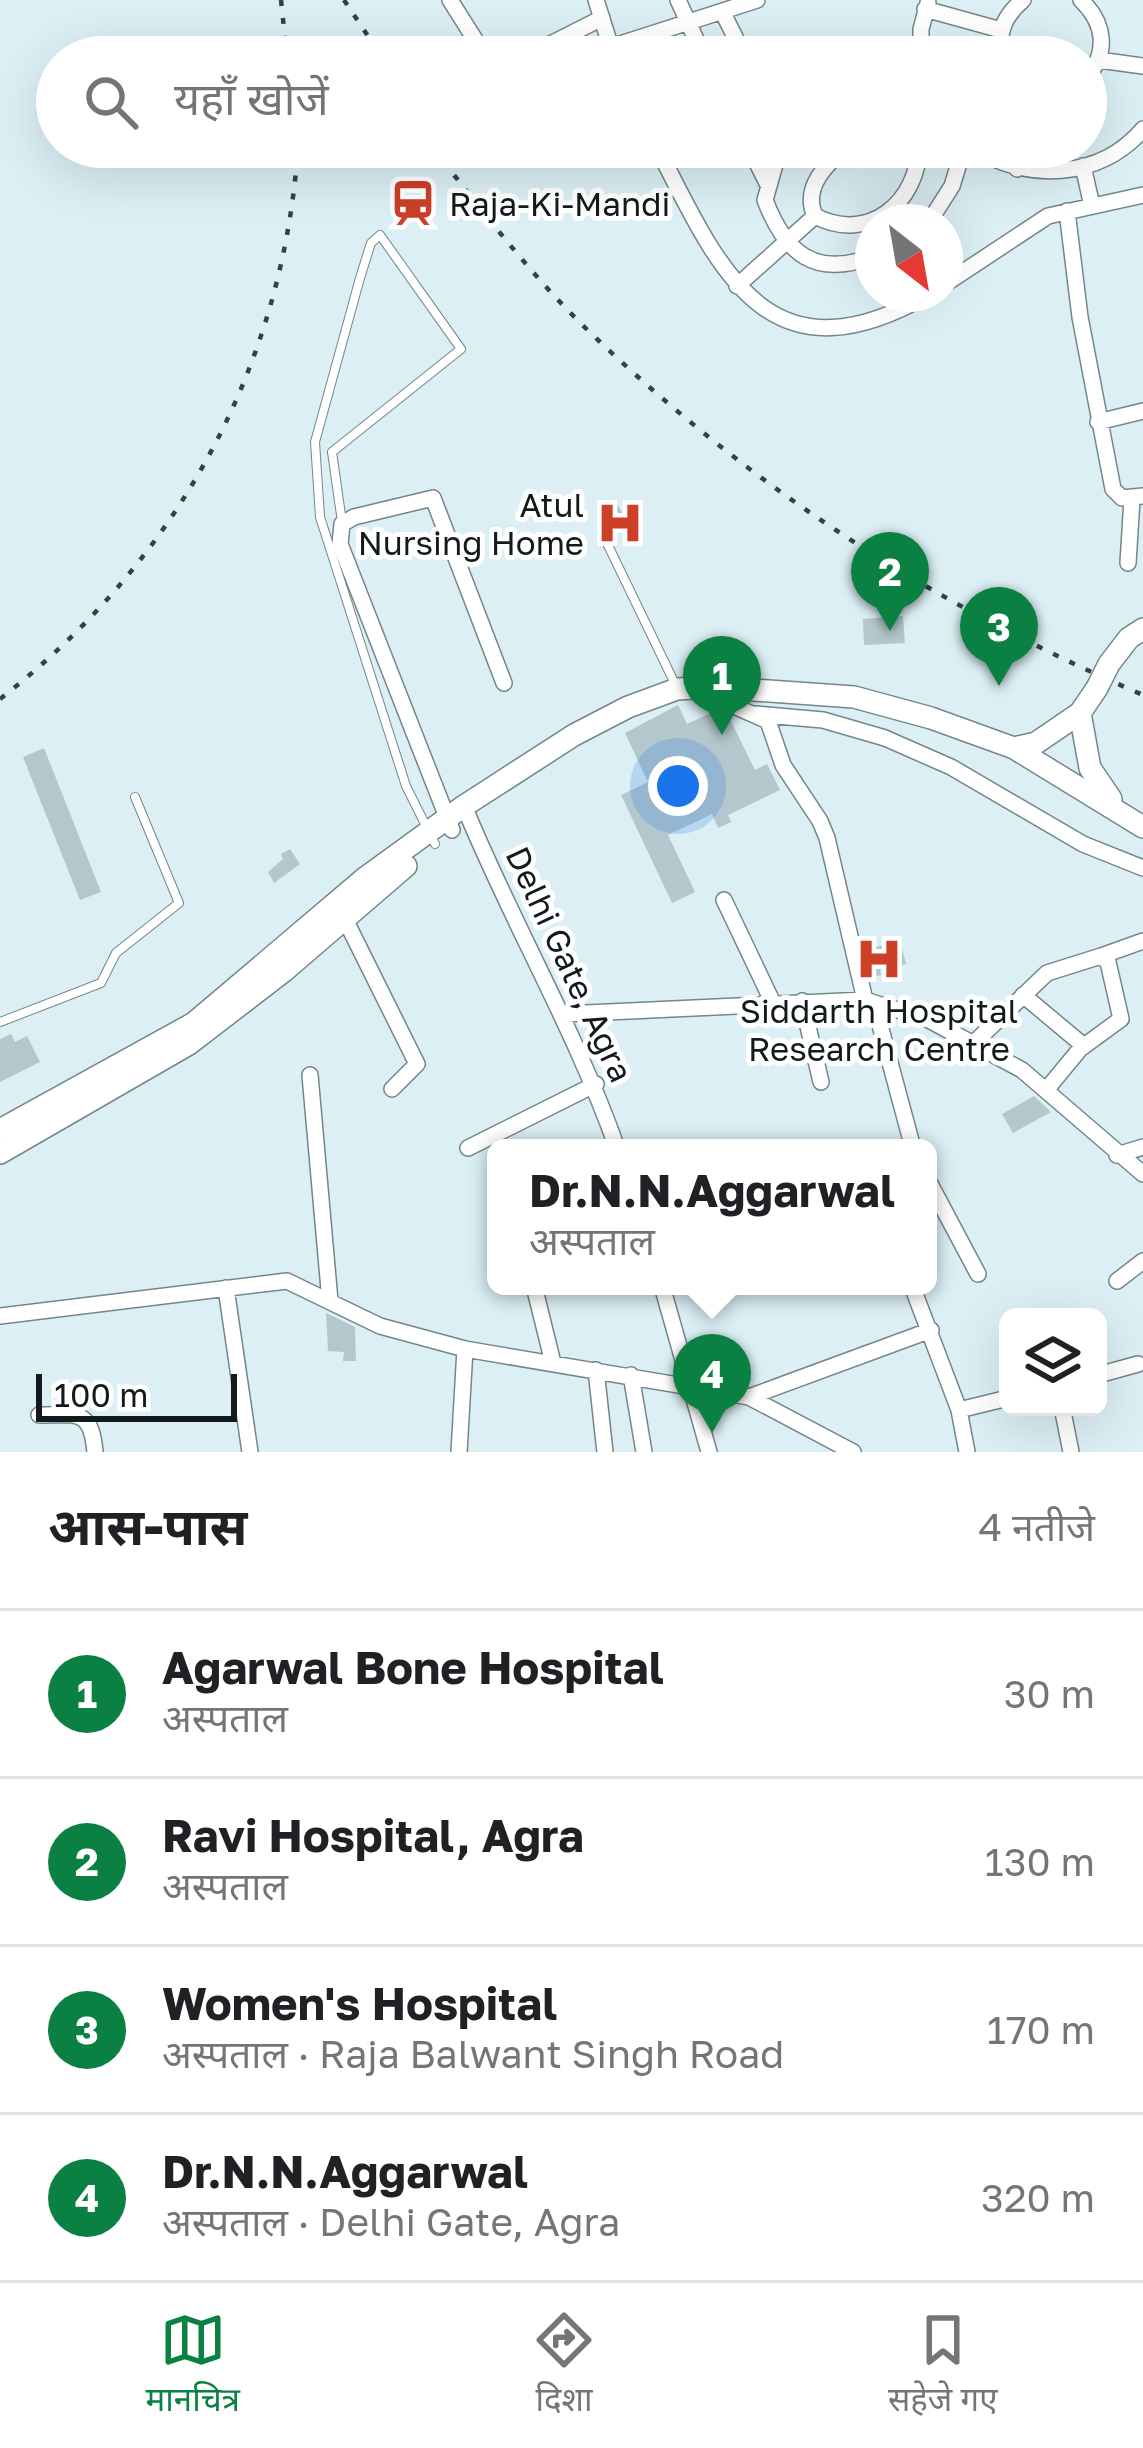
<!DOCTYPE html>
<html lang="hi">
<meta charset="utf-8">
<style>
:root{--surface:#fff;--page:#f6f6f6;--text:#202124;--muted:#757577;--line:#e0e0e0;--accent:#0b8043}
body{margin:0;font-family:"Golos Text","Noto Sans Devanagari",sans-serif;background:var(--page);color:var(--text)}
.controls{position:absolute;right:36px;bottom:36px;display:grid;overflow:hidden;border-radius:18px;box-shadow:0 12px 48px #0002}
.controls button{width:108px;height:108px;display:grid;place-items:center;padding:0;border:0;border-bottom:3px solid var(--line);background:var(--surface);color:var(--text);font:60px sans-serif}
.compass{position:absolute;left:855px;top:204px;width:108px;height:108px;border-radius:50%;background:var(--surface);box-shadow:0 12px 48px #0002;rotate:149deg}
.scale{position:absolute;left:36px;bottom:30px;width:201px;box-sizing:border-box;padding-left:12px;border:6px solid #121a1c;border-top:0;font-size:33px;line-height:42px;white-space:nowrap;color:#121a1c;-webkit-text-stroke:9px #fff;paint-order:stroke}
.you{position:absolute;left:678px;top:786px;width:42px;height:42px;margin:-30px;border:9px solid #fff;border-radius:50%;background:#1a73e8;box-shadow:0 0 0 18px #1a73e833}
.badge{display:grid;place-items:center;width:78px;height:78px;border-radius:50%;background:var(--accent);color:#fff;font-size:39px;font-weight:700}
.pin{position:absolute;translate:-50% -99px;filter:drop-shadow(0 3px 6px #0008)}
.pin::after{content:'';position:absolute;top:63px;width:42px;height:36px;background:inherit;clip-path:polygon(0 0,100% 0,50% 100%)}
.popup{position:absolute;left:487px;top:1139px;width:450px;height:156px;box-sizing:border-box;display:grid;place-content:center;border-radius:18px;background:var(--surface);filter:drop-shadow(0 3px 9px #0005);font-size:39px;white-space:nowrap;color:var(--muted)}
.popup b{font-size:45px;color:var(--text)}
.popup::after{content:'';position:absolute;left:50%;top:100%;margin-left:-24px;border:24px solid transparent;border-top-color:var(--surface)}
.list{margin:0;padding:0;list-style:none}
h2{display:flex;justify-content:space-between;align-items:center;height:156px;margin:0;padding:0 48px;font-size:51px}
h2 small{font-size:39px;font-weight:400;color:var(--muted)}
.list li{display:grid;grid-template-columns:78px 1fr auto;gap:36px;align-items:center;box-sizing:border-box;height:168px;padding:0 48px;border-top:3px solid var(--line)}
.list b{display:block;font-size:45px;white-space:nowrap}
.list p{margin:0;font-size:39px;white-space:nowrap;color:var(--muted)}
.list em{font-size:39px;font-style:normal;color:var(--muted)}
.icon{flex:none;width:66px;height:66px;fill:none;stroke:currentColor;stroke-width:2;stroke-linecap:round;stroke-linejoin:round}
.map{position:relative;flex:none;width:1143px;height:1452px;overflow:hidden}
.search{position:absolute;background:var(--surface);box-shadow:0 12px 48px #0002;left:36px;right:36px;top:36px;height:132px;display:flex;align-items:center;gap:30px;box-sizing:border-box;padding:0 42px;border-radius:66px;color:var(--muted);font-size:45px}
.sheet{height:828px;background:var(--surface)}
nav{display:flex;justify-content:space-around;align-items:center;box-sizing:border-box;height:168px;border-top:3px solid var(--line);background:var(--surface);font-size:33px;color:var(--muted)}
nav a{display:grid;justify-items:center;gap:6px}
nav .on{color:var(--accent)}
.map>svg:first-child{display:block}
</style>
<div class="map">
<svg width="1143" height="1452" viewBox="0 0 1143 1452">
<rect width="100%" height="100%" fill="#dbeff5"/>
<path fill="#b3c7cc" d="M614,499L631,527L619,534L602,507Z
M903,616L905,643L864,645L863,619Z
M678,705L687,724L719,709L729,717L755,770L767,764L780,790L728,815L731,822L718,828L712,814L668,835L695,892L672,903L621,795L648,782L625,733Z
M44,748L101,892L80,900L23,757Z
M290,849L300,864L274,883L268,872L283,859L281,854Z
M873,936L876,947L900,941L906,964L880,970L881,975L872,977L863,938Z
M11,1034L15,1042L27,1036L40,1062L0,1082V1039Z
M1034,1096L1051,1112L1013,1133L1002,1114Z
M326,1313L355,1327L356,1361H343L344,1352L328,1351Z"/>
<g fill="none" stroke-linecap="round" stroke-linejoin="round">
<defs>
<path id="lane" d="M342,522L332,452L461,349L380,235L371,243L360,278L315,442L320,517L406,786L435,844
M605,539L677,688
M0,1022L101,983L116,953L179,903L135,797"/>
<path id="street" d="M450,0L486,57
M596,0L614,57
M678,0L704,57
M1081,0C1105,23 1109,53 1086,78
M925,9L1001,30
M723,13L745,57
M788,46L795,57
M611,47L757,0
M525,57L602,18
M921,57V29L928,3
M1003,57C996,34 1005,15 1023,0
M1099,60L1143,66
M657,147C721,274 769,386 930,294
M749,147L767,183
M785,147L776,161L765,200C785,253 815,279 873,256
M847,147C826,164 802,188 815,216C869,244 918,202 919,147
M972,147C1025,182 1100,180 1143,129
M1083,166L1092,206
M1017,169L1021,147
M1067,211L1080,317L1113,489L1122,498L1143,496
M929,222L952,186L964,147
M945,284L1048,216L1143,195
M737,286L815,216
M1098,422L1143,411
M1128,563L1132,499
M711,687L734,706L768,721L783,765L820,821L827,838L865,1000
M755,714L823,720L885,738L951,767L1083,844L1143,868
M464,806C512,923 575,1029 617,1148
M452,830L340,544L342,524L354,517L433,498L504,683
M724,900L773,1003
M341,911L417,1064L392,1089
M1101,956L1143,941
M1023,995L1084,1046
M802,1001L821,1082
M874,1003L913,1148
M565,1014L865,1000L927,1019L1022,1070L1143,1174
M975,1042L1047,973L1101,956L1108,962L1121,1019L1080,1049L1047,1089
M310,1075L330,1301
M468,1148L596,1084
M1117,1155L1143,1147
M928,1180L978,1274
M1117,1281L1143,1261
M534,1286L553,1363
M662,1286L709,1452
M912,1286L959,1410L967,1452
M226,1288L250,1452
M0,1316L287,1281L380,1326L465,1349L749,1397L853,1452
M596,1370L605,1452
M631,1375L644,1452
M1098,1375L1138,1364
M749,1397L931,1330
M1062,1407L1071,1452
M959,1410L1008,1398
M39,1415C77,1415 91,1408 95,1452
M459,1452L465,1349"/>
<path id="secondary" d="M1109,664L1129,638L1143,629
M1080,713L1090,768L1111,799
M1014,748L1143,827
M0,1130L194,1023L365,878L464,806L574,735L628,707L677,689L711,687L854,697L931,718L1014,748L1036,743L1080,713L1097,688
M0,1153L189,1044L284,971L406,866"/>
</defs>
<use href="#lane" stroke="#73868b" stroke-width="10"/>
<use href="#street" stroke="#73868b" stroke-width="18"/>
<use href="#secondary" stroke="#73868b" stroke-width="24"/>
<use href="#lane" stroke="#fff" stroke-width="8"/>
<use href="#street" stroke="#fff" stroke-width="15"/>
<use href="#secondary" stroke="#fff" stroke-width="21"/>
<path stroke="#364143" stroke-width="4.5" stroke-dasharray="6 12" stroke-linecap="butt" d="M281,0L287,57
M344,0L382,57
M432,147C484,213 536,282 598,340C761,495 937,606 1143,695
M0,699C175,563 283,369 298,147"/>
<defs>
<path id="secondary-bridge" d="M1097,688L1109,664"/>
</defs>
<use href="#secondary-bridge" stroke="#73868b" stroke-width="24" stroke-linecap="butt"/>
<use href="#secondary-bridge" stroke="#fff" stroke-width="21"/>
</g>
<defs>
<symbol id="station-bare" viewBox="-9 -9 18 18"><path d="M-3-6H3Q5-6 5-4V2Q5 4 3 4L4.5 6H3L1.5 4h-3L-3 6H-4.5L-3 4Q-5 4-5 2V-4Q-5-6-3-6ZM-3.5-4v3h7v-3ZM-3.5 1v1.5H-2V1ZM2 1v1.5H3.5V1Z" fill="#cb4026" stroke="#fff" stroke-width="2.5" paint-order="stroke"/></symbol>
<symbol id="hospital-bare" viewBox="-9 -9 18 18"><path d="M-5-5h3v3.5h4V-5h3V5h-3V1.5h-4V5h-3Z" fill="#cb4026" stroke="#fff" stroke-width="2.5" paint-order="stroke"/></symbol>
</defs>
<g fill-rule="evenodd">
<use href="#station-bare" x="380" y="170" width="66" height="66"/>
<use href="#hospital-bare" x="587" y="490" width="66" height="66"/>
<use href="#hospital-bare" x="846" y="926" width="66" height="66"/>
</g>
<g text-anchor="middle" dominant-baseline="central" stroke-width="10" stroke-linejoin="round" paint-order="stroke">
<g font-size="33" fill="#121a1c" stroke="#fff" text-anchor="start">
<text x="449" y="203">Raja-Ki-Mandi</text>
<text x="584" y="504" text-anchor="end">Atul<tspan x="584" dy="38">Nursing Home</tspan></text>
<text x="879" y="1010" text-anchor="middle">Siddarth Hospital<tspan x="879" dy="38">Research Centre</tspan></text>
</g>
<g font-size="33" fill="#121a1c" stroke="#fff">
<text transform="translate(570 964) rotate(65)">Delhi Gate, Agra</text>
</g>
</g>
</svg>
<div class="controls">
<button><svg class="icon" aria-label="layers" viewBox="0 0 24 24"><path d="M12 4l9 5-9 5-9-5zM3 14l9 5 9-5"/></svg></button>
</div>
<svg class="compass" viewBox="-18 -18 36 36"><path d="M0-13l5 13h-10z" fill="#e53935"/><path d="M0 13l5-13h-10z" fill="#757577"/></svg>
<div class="scale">100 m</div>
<div class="you"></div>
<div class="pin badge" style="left:722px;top:735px">1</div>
<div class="pin badge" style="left:890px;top:631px">2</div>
<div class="pin badge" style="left:999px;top:686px">3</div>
<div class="pin badge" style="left:712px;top:1433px">4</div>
<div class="popup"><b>Dr.N.N.Aggarwal</b>अस्पताल</div>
<div class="search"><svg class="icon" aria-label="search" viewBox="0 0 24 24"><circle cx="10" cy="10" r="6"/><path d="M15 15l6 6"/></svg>यहाँ खोजें</div>
</div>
<section class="sheet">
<h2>आस-पास<small>4 नतीजे</small></h2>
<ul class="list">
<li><span class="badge">1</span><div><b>Agarwal Bone Hospital</b><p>अस्पताल</p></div><em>30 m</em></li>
<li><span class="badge">2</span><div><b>Ravi Hospital, Agra</b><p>अस्पताल</p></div><em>130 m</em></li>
<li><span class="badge">3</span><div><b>Women's Hospital</b><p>अस्पताल · Raja Balwant Singh Road</p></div><em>170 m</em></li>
<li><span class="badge">4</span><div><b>Dr.N.N.Aggarwal</b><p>अस्पताल · Delhi Gate, Agra</p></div><em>320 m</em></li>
</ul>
</section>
<nav>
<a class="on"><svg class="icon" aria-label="map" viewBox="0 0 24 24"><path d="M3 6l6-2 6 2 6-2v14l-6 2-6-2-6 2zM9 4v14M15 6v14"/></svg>मानचित्र</a>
<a><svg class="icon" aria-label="directions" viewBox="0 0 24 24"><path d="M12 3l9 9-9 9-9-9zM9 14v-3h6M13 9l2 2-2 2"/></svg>दिशा</a>
<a><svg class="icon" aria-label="saved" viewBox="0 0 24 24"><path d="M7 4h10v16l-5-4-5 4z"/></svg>सहेजे गए</a>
</nav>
